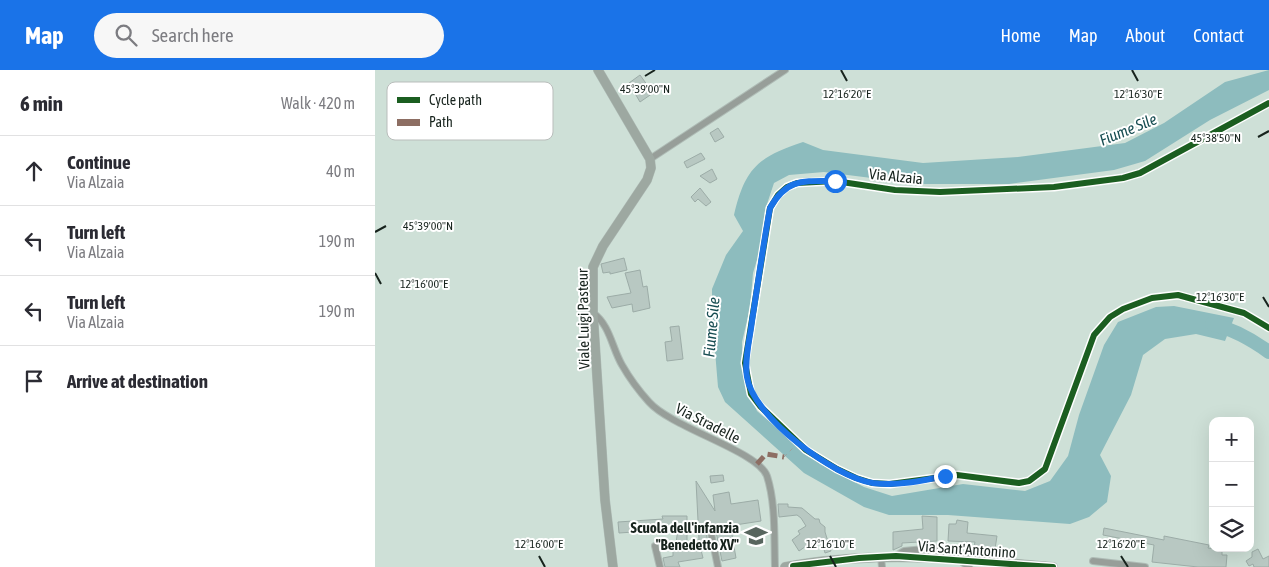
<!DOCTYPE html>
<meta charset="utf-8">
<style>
:root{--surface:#fff;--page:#f7f7f7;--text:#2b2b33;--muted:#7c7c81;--line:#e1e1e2;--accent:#1a73e8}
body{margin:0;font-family:"Asap Condensed",sans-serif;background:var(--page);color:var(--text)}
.controls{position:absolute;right:15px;bottom:15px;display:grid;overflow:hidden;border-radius:10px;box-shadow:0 5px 20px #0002}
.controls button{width:45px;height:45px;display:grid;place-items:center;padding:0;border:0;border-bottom:1px solid var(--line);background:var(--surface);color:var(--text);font:25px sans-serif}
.stop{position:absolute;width:15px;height:15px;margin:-11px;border:4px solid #1a73e8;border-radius:50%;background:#fff}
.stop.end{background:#1a73e8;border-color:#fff;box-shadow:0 1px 5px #0008}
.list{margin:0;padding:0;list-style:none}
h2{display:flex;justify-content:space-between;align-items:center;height:65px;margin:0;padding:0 20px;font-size:21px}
h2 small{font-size:16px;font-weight:400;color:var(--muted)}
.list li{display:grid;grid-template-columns:32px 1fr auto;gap:15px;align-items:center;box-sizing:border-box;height:70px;padding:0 20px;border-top:1px solid var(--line)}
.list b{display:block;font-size:19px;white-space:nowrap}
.list p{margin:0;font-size:16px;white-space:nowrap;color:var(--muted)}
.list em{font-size:16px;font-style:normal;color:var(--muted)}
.icon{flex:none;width:28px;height:28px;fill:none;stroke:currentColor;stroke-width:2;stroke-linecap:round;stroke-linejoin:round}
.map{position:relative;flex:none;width:894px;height:497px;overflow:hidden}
header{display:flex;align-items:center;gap:30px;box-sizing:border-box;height:70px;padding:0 25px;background:var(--accent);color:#fff}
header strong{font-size:24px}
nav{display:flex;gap:28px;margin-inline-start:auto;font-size:18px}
.search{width:350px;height:45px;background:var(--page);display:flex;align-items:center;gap:12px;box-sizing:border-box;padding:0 18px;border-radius:28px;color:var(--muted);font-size:19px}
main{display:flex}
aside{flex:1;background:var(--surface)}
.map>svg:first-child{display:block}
</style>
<header>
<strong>Map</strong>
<div class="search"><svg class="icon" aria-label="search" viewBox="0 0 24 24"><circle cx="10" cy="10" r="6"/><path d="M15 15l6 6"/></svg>Search here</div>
<nav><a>Home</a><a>Map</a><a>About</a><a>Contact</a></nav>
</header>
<main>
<aside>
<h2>6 min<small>Walk · 420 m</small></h2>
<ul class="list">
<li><svg class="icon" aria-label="ahead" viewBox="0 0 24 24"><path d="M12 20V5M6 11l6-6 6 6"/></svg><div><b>Continue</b><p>Via Alzaia</p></div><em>40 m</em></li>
<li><svg class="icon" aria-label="left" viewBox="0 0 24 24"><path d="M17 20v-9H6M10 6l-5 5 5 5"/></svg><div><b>Turn left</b><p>Via Alzaia</p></div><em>190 m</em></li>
<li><svg class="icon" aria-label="left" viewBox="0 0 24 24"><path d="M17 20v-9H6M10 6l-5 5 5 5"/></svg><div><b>Turn left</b><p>Via Alzaia</p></div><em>190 m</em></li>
<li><svg class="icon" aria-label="arrive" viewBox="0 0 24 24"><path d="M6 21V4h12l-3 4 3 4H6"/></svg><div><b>Arrive at destination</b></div></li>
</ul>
</aside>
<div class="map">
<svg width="894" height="497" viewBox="0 0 894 497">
<rect width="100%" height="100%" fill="#cee0d7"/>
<path fill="#8dbcbe" d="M894,0V20L835,50L770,91L739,100L634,114H544L449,102L414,105L399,113L390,140L388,170L378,203L375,238L367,272L368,307L382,341L445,394L489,417L517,426L588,414L650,421L675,411L693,386L704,345L729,275L743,252L781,237L799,236L859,248L850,271L821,264L790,269L768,285L756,325L725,385L736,406L732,432L714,447L695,454L573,445H514L489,437L429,403L350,332L343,317L337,245V219L351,185L368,161L359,145C370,98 383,87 428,72L448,80L548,93L643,87L750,73L789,53L850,12Z"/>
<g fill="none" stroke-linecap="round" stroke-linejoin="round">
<path stroke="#8dbcbe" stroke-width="14" d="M837,254C858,259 876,269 894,282"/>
</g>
<path fill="#b8c8c2" stroke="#9caca7" d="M265,5L278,23L265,32L254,13Z
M343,58L349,67L340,72L335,63Z
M326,83L330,89L312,98L309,92Z
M337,99L342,109L335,113L325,106Z
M325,118L336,132L331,136L323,129L320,132L316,127Z
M249,188L252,200L235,204V202L228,203L226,194Z
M265,200L268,217L272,216L275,238L258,242L257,234L237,238L232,227L256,223L250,203Z
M304,256L308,289L292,291L290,272L297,271L295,257Z
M348,405L349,411L336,413L335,406Z
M321,411L340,441L338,425L354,422L356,434L383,430L386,451L360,455L362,464L357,465L361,488L347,491L340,457L336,453L330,457L334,478L326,480L328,488L303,492L305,497H290L288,488L298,486V473H301L303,459L244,463L243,452L288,449L287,446H312V472L324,470Z
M403,434H413V437L427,438L440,449H444L445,453L450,457V462L456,481L450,483L447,472L443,474L440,470L424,481L417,470L425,464L423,461L431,456L426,448L422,445L404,447Z
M547,446L562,447V471L527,473V476L518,480V462L548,459Z
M582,450L593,452L592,463L622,466L620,479L599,476L600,472L573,471L574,454H581Z
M729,458L789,470V466L834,475L833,478L847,480V485H852L851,497H823L777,492L779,475L728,465Z
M883,479L888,489L894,486V497H879L878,494L874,496L871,491L877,487V482Z"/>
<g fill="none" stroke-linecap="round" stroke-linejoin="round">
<defs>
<path id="street" d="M894,33L765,103L748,108L679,117L565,122L520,120L460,111L422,113L412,117L403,125L395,138L370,293L376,324L385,336L431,380L462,399L481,408L497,413L515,414L582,405L644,413L654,411L670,399L719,265L735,247L748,239L777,228L803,225L869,243L894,258
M275,89L410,0
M218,243C235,255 237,278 247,295C255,309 264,321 274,332C297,358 383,381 392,406C401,434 399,468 400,497
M335,458L343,497
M280,476L285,497
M521,486L529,481L570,477
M506,487L507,497
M586,491L594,497
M718,491L770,497"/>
<path id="secondary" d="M223,0L275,89L276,98L272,110L228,176L218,197V243L230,430L238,497
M410,497C499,480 589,489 678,497"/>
</defs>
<use href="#street" stroke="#afbcb6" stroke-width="8"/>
<use href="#secondary" stroke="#afbcb6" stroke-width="10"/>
<path stroke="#9ca4a0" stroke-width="1" stroke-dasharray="4 4" stroke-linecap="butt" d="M409,387L418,378"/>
<use href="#street" stroke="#979e99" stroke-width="6"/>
<use href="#secondary" stroke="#9da8a1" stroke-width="9"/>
<path stroke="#8d6e63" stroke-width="5" stroke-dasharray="10 5" stroke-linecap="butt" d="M382,394L391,384L409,387"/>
<defs>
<path id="cycleway" d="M894,33L765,103L748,108L679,117L565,122L520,120L460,111L422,113L412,117L403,125L395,138L370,293L376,324L385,336L431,380L462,399L481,408L497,413L515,414L582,405L644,413L654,411L670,399L719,265L735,247L748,239L777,228L803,225L869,243L894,258
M418,496L484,488L521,486L678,497"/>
</defs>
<use href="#cycleway" stroke="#fff" stroke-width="9"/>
<use href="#cycleway" stroke="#1b5e20" stroke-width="6"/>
</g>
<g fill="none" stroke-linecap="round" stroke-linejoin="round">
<path stroke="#1a73e8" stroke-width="6" d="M460,111C428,111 412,108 395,138C388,176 383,213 377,251C375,269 369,289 372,307C378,347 459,407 498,413C522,416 547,411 570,406"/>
</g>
<path fill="none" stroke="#17231d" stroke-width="2" d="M466,0L472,11M757,0L763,11M270,6L280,0M883,67L894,61M0,162L11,156M0,203L6,214M888,227L894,237M164,486L170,497M455,486L461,497M746,486L753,497"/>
<defs>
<symbol id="school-bare" viewBox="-9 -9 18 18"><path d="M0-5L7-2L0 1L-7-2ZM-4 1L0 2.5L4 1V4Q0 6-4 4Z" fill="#57655e" stroke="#fff" stroke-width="2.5" paint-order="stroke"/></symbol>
</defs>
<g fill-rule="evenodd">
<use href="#school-bare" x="365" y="450" width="32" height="32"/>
</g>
<g text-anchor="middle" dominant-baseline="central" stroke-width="4" stroke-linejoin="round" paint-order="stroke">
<g font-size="15" fill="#17231d" stroke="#fff">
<text transform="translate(521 106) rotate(6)">Via Alzaia</text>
<text transform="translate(208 249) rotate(-91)">Viale Luigi Pasteur</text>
<text transform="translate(333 353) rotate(27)">Via Stradelle</text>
<text transform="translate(592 479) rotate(4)">Via Sant'Antonino</text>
</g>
<g font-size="15" font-weight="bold" fill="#17231d" stroke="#fff" text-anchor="end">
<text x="364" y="457">Scuola dell'infanzia<tspan x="364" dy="17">"Benedetto XV"</tspan></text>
</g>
<g font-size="16" font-style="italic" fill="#174d52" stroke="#fff">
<text transform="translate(753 59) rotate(-22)">Fiume Sile</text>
<text transform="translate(336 257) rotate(-85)">Fiume Sile</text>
</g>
</g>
<rect x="12" y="12" width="166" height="58" rx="8" fill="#fff" stroke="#b9bdbb" stroke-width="1"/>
<rect x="22" y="27" width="23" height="6" fill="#1b5e20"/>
<rect x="22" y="49" width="23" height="7" fill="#8d6e63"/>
<g font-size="14" fill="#17231d">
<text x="54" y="35">Cycle path</text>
<text x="54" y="57">Path</text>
</g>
<g font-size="12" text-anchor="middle" fill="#17231d" stroke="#fff" stroke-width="4" stroke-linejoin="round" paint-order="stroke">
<text x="270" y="23">45°39'00"N</text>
<text x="472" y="28">12°16'20"E</text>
<text x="763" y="28">12°16'30"E</text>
<text x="841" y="72">45°38'50"N</text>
<text x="53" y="160">45°39'00"N</text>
<text x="49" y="218">12°16'00"E</text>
<text x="845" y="231">12°16'30"E</text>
<text x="164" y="478">12°16'00"E</text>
<text x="455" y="478">12°16'10"E</text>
<text x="746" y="478">12°16'20"E</text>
</g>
</svg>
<div class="controls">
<button>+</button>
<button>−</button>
<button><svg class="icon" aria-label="layers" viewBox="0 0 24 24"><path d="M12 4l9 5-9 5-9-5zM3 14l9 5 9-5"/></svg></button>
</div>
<div class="stop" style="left:460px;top:111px"></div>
<div class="stop end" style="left:570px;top:406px"></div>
</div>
</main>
